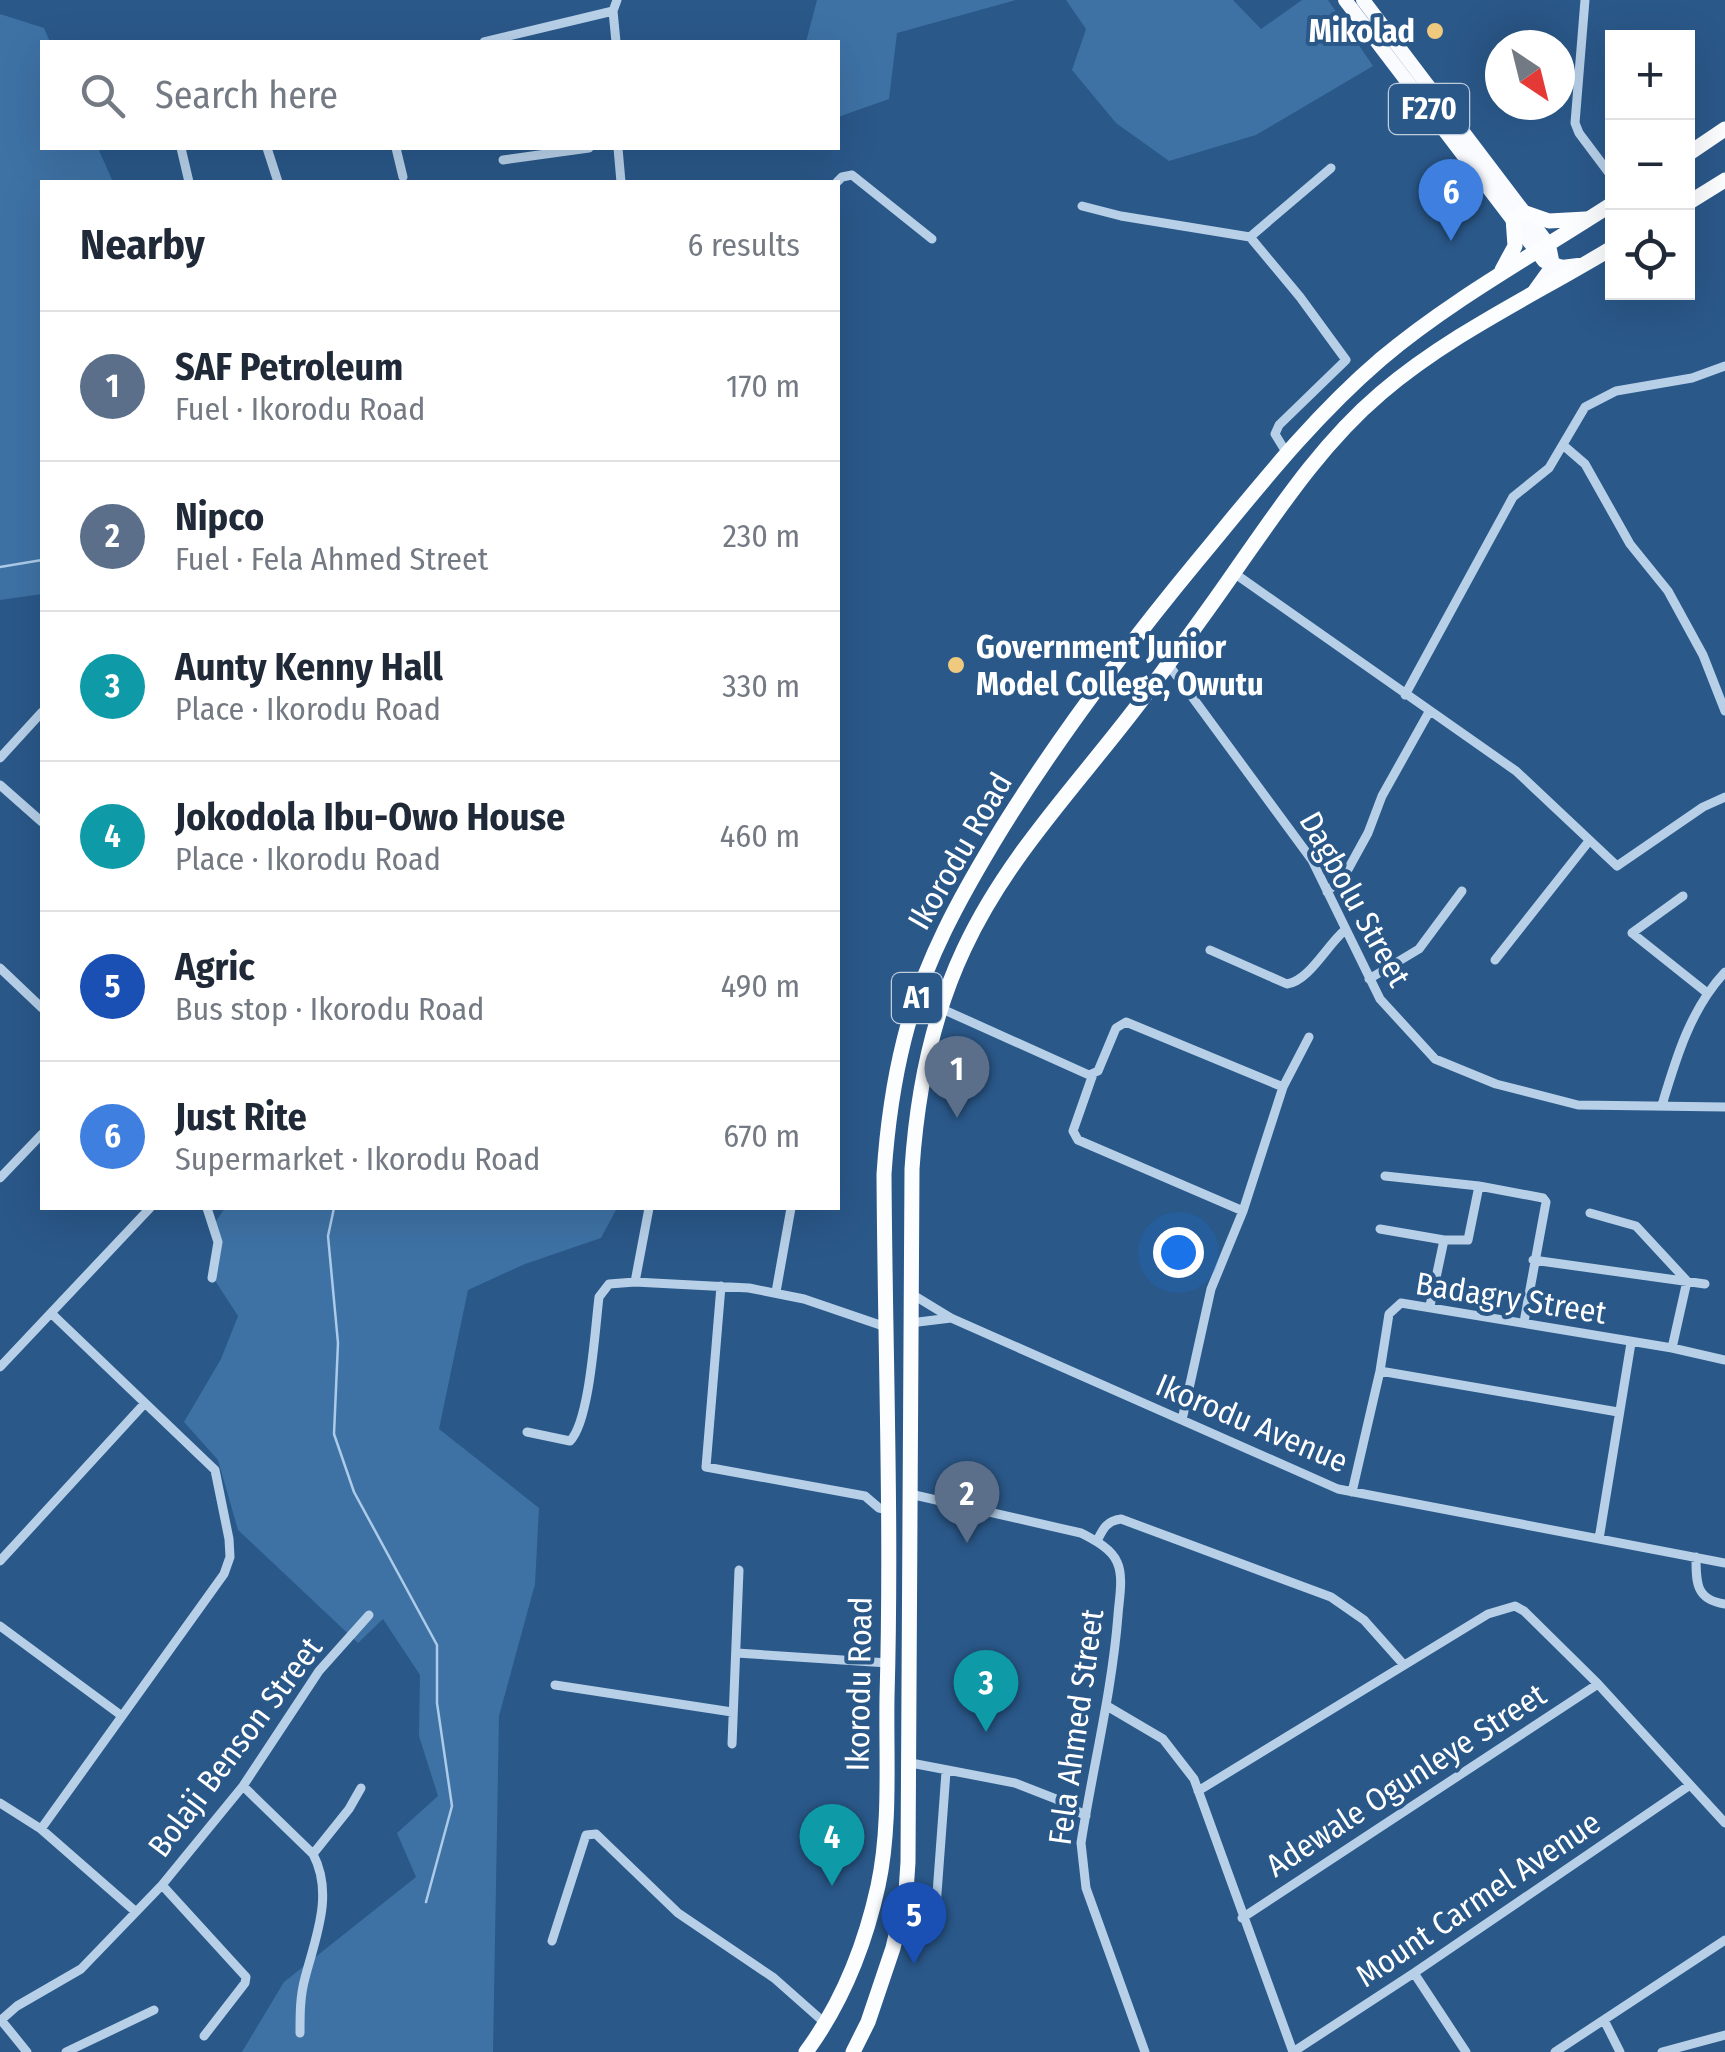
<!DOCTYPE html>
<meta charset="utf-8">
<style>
:root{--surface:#fff;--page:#f6f6f7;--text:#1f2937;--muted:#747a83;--line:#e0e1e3;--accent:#0b8043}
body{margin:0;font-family:"Fira Sans Condensed",sans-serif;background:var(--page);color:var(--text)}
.controls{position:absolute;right:30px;top:30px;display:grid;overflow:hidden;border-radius:0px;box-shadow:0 10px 40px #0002}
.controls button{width:90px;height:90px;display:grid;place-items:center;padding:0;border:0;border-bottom:2px solid var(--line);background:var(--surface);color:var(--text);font:50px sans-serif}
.compass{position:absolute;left:1485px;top:30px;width:90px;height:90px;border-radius:50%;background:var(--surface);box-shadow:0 10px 40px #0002;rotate:145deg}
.you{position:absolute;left:1178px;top:1252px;width:35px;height:35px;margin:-25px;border:8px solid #fff;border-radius:50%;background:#1a73e8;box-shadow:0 0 0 15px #1a73e833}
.badge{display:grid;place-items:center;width:65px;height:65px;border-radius:50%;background:var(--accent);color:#fff;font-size:32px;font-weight:700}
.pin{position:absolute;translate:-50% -82px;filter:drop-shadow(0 2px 5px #0008)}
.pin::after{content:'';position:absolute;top:52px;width:35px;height:30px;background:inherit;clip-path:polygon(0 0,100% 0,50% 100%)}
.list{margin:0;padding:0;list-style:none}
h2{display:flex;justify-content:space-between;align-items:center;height:130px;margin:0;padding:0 40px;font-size:42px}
h2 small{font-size:32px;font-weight:400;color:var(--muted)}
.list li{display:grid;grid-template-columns:65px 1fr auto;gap:30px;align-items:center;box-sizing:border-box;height:150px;padding:0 40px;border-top:2px solid var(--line)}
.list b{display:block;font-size:38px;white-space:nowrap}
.list p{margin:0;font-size:32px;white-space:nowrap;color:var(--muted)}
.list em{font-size:32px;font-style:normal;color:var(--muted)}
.icon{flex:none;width:55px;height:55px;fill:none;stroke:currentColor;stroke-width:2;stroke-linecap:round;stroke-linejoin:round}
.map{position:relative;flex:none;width:1725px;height:2052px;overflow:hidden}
.search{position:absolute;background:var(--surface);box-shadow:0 10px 40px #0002;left:40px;top:40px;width:800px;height:110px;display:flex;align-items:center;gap:25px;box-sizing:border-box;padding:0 35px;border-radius:0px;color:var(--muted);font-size:38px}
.panel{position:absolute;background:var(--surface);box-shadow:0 10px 40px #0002;left:40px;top:180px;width:800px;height:1030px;border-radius:0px}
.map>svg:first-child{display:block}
</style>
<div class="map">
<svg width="1725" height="2052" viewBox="0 0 1725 2052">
<rect width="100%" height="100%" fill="#2a5889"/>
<path fill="#3e72a5" d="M817,0H1016L897,33L889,99L838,117V42H806Z
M1066,0H1233L1261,29L1302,0H1328L1373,66L1256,135L1169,161L1116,123L1072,70L1086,29Z
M0,14L44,28L50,42H42V148H98L113,182H42V594L0,600Z
M225,1208H617L601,1238L525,1264L468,1290L439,1429L539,1508L535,1584L499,1716L493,2052H242L284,1982L416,1877L397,1833L438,1796L419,1736L420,1675L383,1619L358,1643L238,1530L218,1460L184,1422L221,1359L238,1316L214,1279L216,1221Z"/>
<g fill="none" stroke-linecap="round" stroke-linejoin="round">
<path stroke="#accbe9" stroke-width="2.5" d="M0,567L42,560
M334,1208L328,1236L338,1343L334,1434L354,1492L437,1645V1703L452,1806L426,1902"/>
<path stroke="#b7d0e8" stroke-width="9" d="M1585,0L1575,123L1579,133L1612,177
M484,42L613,11
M616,42L613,11L617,0
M181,148L189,182
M267,148L278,182
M396,148L403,177
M618,148L621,182
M503,160L589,148
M837,182L842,177L852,175L932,239
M1082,206L1121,216L1250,237
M1563,445L1585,464L1630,544L1668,591L1703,655L1725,711
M1286,452L1275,434L1279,425L1346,360L1300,297L1250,237L1331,168
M1234,573L1516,771L1617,866L1703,807L1725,797
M1168,664L1312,860L1380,999L1435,1059L1496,1084L1578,1105L1725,1107
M1405,695L1513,497L1549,468L1585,407L1616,391L1692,378L1725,366
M0,758L42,712
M0,785L42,822
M1327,892L1346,873L1368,833L1382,796L1429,712
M1683,896L1632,933L1706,992
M1210,950L1287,984C1309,981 1327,945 1345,930
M1495,960L1589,841
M0,968L42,1008
M1369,979L1419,949L1462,891
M940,1008L1089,1075L1098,1071L1116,1028L1126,1022L1283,1087
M1093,1074L1073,1131L1078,1140L1243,1211
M1662,1105C1676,1058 1691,1008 1725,972
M1385,1176L1479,1186L1543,1198L1546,1202L1524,1322
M0,1178L42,1134
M207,1208L218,1242L212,1278
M1590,1213L1636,1226L1687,1281L1672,1348
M1380,1229L1444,1240
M1533,1260L1705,1284
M635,1282L649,1208
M721,1286L706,1467L865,1496L879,1508L888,1510
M776,1292L791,1208
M910,1293L951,1318L1338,1489L1725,1563
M1430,1306L1444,1240H1468L1479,1186
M910,1323L951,1318
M0,1367L150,1208
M1380,1371L1618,1412
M1182,1420L1211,1289L1243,1211L1283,1087L1309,1037
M527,1432L570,1441C590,1421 595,1328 599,1297L609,1284L635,1282L749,1288L804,1299L886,1327
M1352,1492L1380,1371L1389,1314L1401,1303L1672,1348L1725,1360
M910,1494L1081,1533C1094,1540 1111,1548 1117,1562C1124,1577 1119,1599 1118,1615C1112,1692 1093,1766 1081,1843L1086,1888L1145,2052
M1599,1539L1631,1343
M1097,1541C1103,1529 1106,1521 1121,1519L1331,1597L1364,1620L1404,1665
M1696,1557C1696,1583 1696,1600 1725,1604
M0,1561L145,1403
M0,1626L122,1716
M737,1653L888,1663
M555,1685L732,1712
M1107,1706L1163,1739L1194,1779L1293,2052L1414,1973L1690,1785
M732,1744L739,1570
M911,1763L1015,1783L1056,1799L1086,1816
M243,1786L313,1854
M1198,1791L1488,1614L1515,1606L1524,1611L1598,1684L1725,1823
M0,1803L41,1829L136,1912
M41,1829L224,1574L230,1557L229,1539L215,1470L52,1314
M162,1885L246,1977L245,1983L204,2036
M936,1907L946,1772
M1242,1918L1598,1684
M552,1941L586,1835L596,1834L678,1913L774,1978L826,2024
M1414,1973L1466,2052
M1,2020L27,2052
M1604,2020L1620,2052
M0,2021L17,2006L81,1969L162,1885L243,1786L319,1671L369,1615
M300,2033C300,2014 300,1996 305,1978C316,1936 334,1894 313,1854L349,1809L361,1788
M66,2052L154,2010
M1555,2052L1725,1940
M1662,2052L1725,2035"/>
<path stroke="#f9fbfe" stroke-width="14" d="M1345,0L1544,261L1562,267L1578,265
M1363,0L1549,245L1553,265L1535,290"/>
<path stroke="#fcfdfe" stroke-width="15" d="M1688,154L1725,129
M1688,203L1725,180
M1523,212L1549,221L1586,219
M1502,270L1515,246L1513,218
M806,2052C842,2003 865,1945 878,1886C891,1826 886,1759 887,1697C892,1523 885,1348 884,1174C887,1129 893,1084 904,1040C923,963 961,895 1002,828C1061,733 1127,646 1198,560C1256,490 1311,419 1381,359C1451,300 1535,254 1612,204
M853,2052L868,2022L893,1948L906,1892L908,1862L912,1169C917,1093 931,1019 964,949C1008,854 1082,780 1144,697C1174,656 1204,616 1233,574C1278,510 1321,444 1381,393C1450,334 1536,294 1612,248"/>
</g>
<g fill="#efc97e" stroke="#2a5889" stroke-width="4">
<circle cx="1435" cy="31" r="10"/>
<circle cx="956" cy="665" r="10"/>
</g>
<g text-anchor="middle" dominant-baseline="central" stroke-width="8" stroke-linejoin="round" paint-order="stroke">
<g fill="#2a5889" stroke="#bfcddc" stroke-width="2.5">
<rect x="1389" y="84" width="80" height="50" rx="8"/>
<rect x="892" y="973" width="50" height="50" rx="8"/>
</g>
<g font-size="30" font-weight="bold" fill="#fff">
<text x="1429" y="109">F270</text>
<text x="917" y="998">A1</text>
</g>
<g font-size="32" font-weight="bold" fill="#fff" stroke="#2a5889" text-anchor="end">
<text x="1415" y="31">Mikolad</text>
<text x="976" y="647" text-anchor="start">Government Junior<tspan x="976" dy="37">Model College, Owutu</tspan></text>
</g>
<g font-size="32" fill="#fff" stroke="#2a5889">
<text transform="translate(960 851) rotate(-60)">Ikorodu Road</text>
<text transform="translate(1355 899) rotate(61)">Dagbolu Street</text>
<text transform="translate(1511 1298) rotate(9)">Badagry Street</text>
<text transform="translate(1252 1423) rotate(23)">Ikorodu Avenue</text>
<text transform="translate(859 1684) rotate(-89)">Ikorodu Road</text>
<text transform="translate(1076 1727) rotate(-82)">Fela Ahmed Street</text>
<text transform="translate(235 1747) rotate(-53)">Bolaji Benson Street</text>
<text transform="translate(1406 1780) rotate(-33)">Adewale Ogunleye Street</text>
<text transform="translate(1478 1899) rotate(-34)">Mount Carmel Avenue</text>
</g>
</g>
</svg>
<div class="controls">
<button>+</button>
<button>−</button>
<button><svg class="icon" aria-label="locate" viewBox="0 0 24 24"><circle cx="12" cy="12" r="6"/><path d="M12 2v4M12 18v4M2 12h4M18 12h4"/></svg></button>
</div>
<svg class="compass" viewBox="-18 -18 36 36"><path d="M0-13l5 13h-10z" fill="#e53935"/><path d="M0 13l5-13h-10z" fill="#747a83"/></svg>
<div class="you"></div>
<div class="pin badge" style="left:957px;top:1118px;background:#5c6f8a">1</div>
<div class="pin badge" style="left:967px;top:1543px;background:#5c6f8a">2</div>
<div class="pin badge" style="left:986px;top:1732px;background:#0f9aa8">3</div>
<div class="pin badge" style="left:832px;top:1886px;background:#0f9aa8">4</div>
<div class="pin badge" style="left:914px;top:1964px;background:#1a4fb4">5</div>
<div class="pin badge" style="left:1451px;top:241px;background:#3f7fe0">6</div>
<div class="search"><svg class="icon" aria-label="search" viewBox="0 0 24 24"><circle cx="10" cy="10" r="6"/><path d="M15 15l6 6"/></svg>Search here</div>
<section class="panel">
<h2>Nearby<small>6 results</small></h2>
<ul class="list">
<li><span class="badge" style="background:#5c6f8a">1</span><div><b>SAF Petroleum</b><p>Fuel · Ikorodu Road</p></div><em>170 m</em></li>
<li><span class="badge" style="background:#5c6f8a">2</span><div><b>Nipco</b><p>Fuel · Fela Ahmed Street</p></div><em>230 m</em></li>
<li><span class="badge" style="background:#0f9aa8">3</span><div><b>Aunty Kenny Hall</b><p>Place · Ikorodu Road</p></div><em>330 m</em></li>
<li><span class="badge" style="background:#0f9aa8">4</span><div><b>Jokodola Ibu-Owo House</b><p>Place · Ikorodu Road</p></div><em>460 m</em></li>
<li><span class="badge" style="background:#1a4fb4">5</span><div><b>Agric</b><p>Bus stop · Ikorodu Road</p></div><em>490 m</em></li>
<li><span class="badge" style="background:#3f7fe0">6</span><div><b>Just Rite</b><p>Supermarket · Ikorodu Road</p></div><em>670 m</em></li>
</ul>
</section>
</div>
